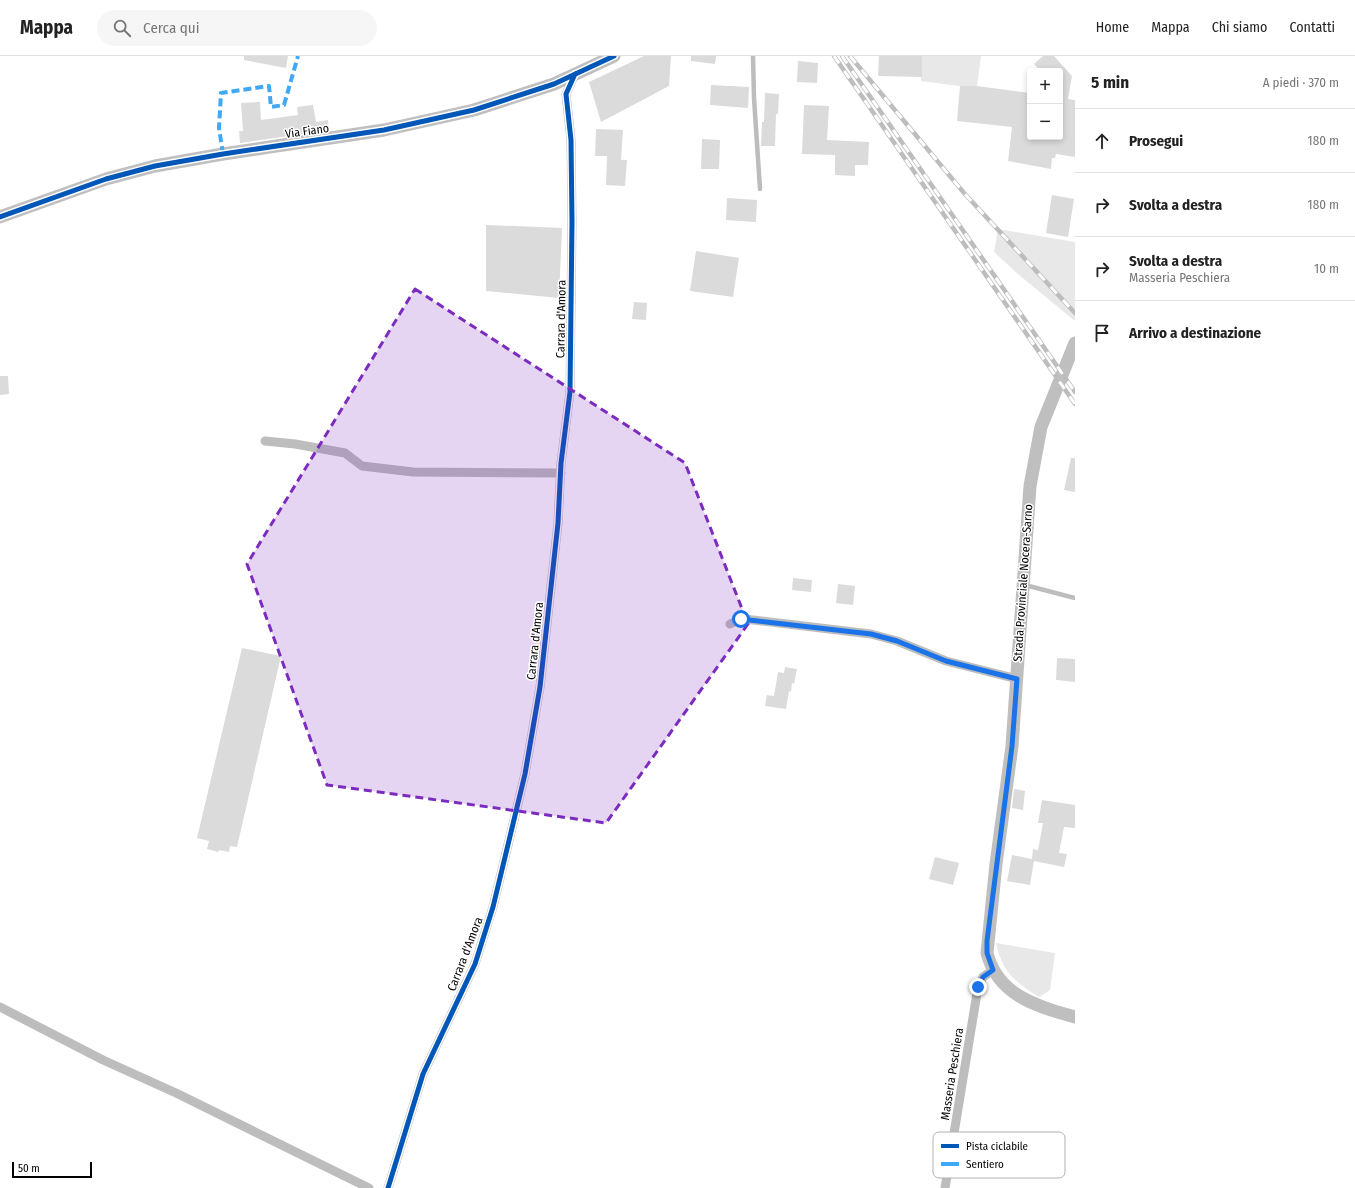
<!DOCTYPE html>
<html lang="it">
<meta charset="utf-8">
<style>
:root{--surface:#fff;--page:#f6f6f6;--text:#222;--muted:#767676;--line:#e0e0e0}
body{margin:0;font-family:"Fira Sans Condensed",sans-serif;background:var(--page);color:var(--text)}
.controls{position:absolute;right:12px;top:12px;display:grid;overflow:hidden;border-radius:4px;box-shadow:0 2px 6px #0003}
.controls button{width:36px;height:36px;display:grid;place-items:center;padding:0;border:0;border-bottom:1px solid var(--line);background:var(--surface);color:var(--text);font:20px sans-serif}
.scale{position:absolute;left:12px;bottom:10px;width:80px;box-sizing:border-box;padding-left:4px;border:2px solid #000;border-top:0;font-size:11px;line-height:14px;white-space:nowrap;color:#000;-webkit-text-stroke:3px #fff;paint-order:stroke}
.stop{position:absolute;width:12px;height:12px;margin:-9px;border:3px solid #1a73e8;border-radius:50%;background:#fff}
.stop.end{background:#1a73e8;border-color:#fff;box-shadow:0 1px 4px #0008}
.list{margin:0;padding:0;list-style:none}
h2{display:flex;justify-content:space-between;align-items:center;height:52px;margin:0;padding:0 16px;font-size:17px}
h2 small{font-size:13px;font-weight:400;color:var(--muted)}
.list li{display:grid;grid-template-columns:26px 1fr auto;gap:12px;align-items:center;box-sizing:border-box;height:64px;padding:0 16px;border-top:1px solid var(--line)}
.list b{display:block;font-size:15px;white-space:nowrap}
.list p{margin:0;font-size:13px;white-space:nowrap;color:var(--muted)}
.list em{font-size:13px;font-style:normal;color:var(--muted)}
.icon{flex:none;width:22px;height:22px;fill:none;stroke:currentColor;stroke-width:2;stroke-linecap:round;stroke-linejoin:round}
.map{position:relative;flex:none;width:1075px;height:1132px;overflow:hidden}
header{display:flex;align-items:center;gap:24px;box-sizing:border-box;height:56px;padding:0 20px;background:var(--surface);border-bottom:1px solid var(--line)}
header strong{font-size:19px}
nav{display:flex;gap:22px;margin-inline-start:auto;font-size:14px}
.search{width:280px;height:36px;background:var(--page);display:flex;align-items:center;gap:10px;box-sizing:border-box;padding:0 14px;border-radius:22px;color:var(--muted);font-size:15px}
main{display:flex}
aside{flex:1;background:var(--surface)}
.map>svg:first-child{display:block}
</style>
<header>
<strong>Mappa</strong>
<div class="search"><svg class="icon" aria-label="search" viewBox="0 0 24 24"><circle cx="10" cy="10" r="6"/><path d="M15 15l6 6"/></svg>Cerca qui</div>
<nav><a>Home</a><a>Mappa</a><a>Chi siamo</a><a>Contatti</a></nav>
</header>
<main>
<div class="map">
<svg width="1075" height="1132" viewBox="0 0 1075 1132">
<rect width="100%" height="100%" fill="#fff"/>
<path fill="#e8e8e8" d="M922,0H981L977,30H959L921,25Z
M998,173L1075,186V265L1019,219L994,196Z
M996,887L1055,897L1050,934L1039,941C1015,926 1002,916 996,887Z"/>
<path fill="#dbdbdb" d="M244,0H288L286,12L244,4Z
M644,0H671L669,30L601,66L589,26Z
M691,0H716L715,8L691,5Z
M879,0H922V21L878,20Z
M1043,0H1054L1072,20L1068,43L1075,44V101L1056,98L1055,102H1052L1051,113L1008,105L1012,71L957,65L960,30H977L1030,37V81H1060V15H1041L1034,8Z
M798,5L818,7L817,27L797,26Z
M711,29L749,31L748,52L710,49Z
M765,37L779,38L778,58H776L775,90H761L762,66H764Z
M260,46L261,64L298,59L297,51L313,49L316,66L328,64L329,74L240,87L239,75H243L241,47Z
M804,49L829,50L827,84L869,86L868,109H855V120L835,119V99L802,98Z
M596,73L623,74L621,104H627L625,130L606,129L607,100H595Z
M702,83L720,84L719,113H701Z
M1052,139L1074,143L1068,181L1046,177Z
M727,142L757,144L756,166L726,164Z
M486,169L562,172L559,242L486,235Z
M696,195L739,202L733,241L690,235Z
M634,246L647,247L646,264L632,263Z
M0,320H8L9,338L0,339Z
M1071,402H1075V436L1064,434Z
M793,522L812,524L811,536L792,534Z
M838,528L855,530L853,549L836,547Z
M242,592L281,600L237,791L230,790L229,796L219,794L218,796L207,793L209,785L197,782Z
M1057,602L1075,603V626L1056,624Z
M785,611L797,613L794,628L792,627L791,636L789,635L786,653L765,650L767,639L774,640L778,616L784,617Z
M1014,733L1025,735L1023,754L1012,752Z
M1042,744L1075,749V772L1064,771L1059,797L1067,798L1064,811L1034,805L1030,829L1007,825L1012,799L1032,803L1033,793L1038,794L1043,767H1038Z
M935,801L959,807L953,829L929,823Z"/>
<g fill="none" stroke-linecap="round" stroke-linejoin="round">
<path stroke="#bdbdbd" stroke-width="4.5" d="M753,0L754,42L760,133
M1025,529L1075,542"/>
<path stroke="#bdbdbd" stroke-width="9" d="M265,385L295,388L345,397L362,410L413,416L561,417
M730,568L741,563L753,564L871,578L897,585L946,605L1017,623
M0,951L103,1004L176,1037L369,1132
M388,1132L423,1018L475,908L493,851L525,718L540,631L558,467L561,407L570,336L572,166L571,84L566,38L575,18
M945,1132L978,931L983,921L993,914"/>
<path stroke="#bfbfbf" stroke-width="13" d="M0,161L106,123L155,110L223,98L384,74L474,54L554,28L614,0
M1075,287L1041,371L1030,430L1012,690L996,808L987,897C998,940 1037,950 1075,961"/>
<defs>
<path id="rail" d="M834,0L1075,348
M842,0L1075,336
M850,0L964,137L1075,257"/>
</defs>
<use href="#rail" stroke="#bdbdbd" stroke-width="4.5"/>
<use href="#rail" stroke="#fff" stroke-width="3" stroke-dasharray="9" stroke-linecap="butt"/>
<path stroke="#3fa9f5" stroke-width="4" stroke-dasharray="8 4" stroke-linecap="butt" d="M223,98L219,72L221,37L269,30L271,51L284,49L298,0"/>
<defs>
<path id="cycleway" d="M0,161L106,123L155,110L223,98L384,74L474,54L554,28L614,0
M388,1132L423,1018L475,908L493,851L525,718L540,631L558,467L561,407L570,336L572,166L571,84L566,38L575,18"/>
</defs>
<use href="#cycleway" stroke="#fff" stroke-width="8"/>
<use href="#cycleway" stroke="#0057b8" stroke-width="5"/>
</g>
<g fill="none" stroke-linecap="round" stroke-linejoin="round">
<path stroke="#1a73e8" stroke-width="5" d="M741,563L871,578L897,585L946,605L1017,623L1012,690L987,885V897L993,914L983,921L978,931"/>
</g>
<path fill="#7b2cbf" fill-opacity="0.2" stroke="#7b2cbf" stroke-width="3" stroke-dasharray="8 5" stroke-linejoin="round" d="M415,233L685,407L748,568L606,767L327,729L247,508Z"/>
<g text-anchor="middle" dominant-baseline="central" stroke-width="3" stroke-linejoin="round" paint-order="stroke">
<g font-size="12" fill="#000" stroke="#fff">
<text transform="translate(307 75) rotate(-8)">Via Fiano</text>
<text transform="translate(561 263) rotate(-89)">Carrara d'Amora</text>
<text transform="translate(1023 527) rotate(-86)">Strada Provinciale Nocera-Sarno</text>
<text transform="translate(535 585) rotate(-84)">Carrara d'Amora</text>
<text transform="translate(465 898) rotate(-69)">Carrara d'Amora</text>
<text transform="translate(952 1018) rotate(-81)">Masseria Peschiera</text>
</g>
</g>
<rect x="933" y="1076" width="132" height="46" rx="6" fill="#fff" stroke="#b2b2b2" stroke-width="1"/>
<rect x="941" y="1088" width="18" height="4" fill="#0057b8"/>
<rect x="941" y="1106" width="18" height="4" fill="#3fa9f5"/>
<g font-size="11" fill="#000">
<text x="966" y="1094">Pista ciclabile</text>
<text x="966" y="1112">Sentiero</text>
</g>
</svg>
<div class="controls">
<button>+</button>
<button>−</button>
</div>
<div class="scale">50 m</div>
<div class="stop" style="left:741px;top:563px"></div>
<div class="stop end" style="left:978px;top:931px"></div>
</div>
<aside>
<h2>5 min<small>A piedi · 370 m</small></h2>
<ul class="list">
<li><svg class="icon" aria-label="ahead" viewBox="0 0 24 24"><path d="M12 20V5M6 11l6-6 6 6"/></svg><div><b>Prosegui</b></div><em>180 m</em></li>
<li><svg class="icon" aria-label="right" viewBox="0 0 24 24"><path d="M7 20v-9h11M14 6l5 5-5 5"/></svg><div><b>Svolta a destra</b></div><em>180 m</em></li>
<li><svg class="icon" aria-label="right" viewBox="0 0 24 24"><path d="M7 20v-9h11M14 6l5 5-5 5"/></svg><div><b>Svolta a destra</b><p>Masseria Peschiera</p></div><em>10 m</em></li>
<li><svg class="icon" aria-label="arrive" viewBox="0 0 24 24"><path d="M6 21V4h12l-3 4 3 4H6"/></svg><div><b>Arrivo a destinazione</b></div></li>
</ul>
</aside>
</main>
